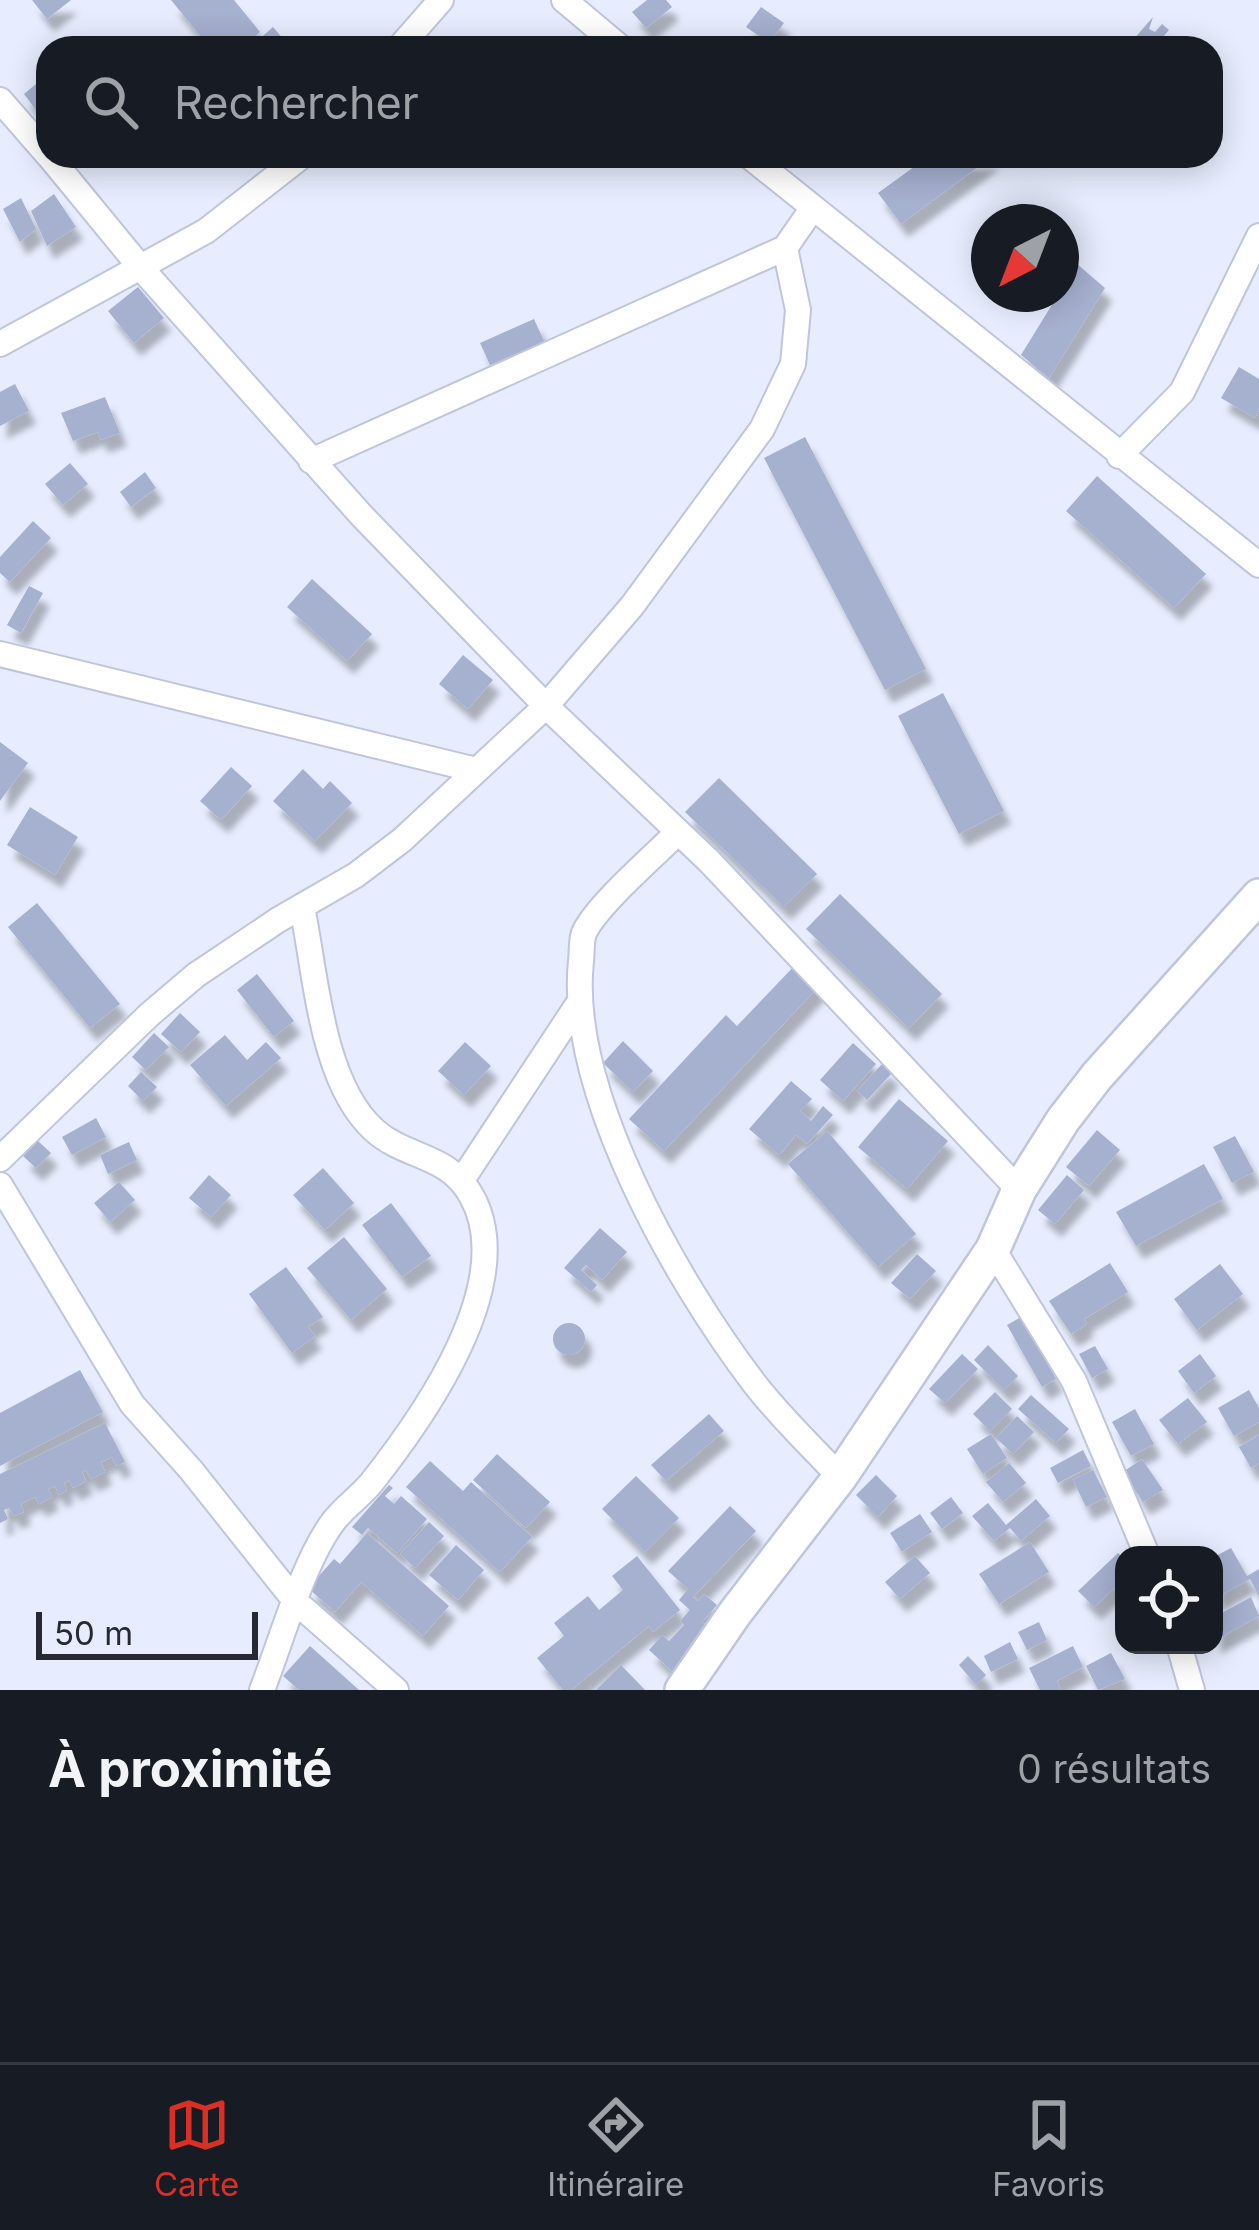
<!DOCTYPE html>
<html lang="fr">
<meta charset="utf-8">
<style>
:root{--surface:#171b24;--page:#20242c;--text:#f1f3f6;--muted:#9ea1a6;--line:#363941;--accent:#d93025}
body{margin:0;font-family:Inter,sans-serif;background:var(--page);color:var(--text)}
.controls{position:absolute;right:36px;bottom:36px;display:grid;overflow:hidden;border-radius:24px;box-shadow:0 6px 30px #0003}
.controls button{width:108px;height:108px;display:grid;place-items:center;padding:0;border:0;border-bottom:3px solid var(--line);background:var(--surface);color:var(--text);font:60px sans-serif}
.compass{position:absolute;left:971px;top:204px;width:108px;height:108px;border-radius:50%;background:var(--surface);box-shadow:0 6px 30px #0003;rotate:222deg}
.scale{position:absolute;left:36px;bottom:30px;width:222px;box-sizing:border-box;padding-left:12px;border:6px solid #262931;border-top:0;font-size:33px;line-height:42px;white-space:nowrap;color:#262931;-webkit-text-stroke:9px #e7edfe;paint-order:stroke}
.list{margin:0;padding:0;list-style:none}
h2{display:flex;justify-content:space-between;align-items:center;height:156px;margin:0;padding:0 48px;font-size:51px}
h2 small{font-size:39px;font-weight:400;color:var(--muted)}
.icon{flex:none;width:66px;height:66px;fill:none;stroke:currentColor;stroke-width:2;stroke-linecap:round;stroke-linejoin:round}
.map{position:relative;flex:none;width:1259px;height:1690px;overflow:hidden}
.search{position:absolute;background:var(--surface);box-shadow:0 6px 30px #0003;left:36px;right:36px;top:36px;height:132px;display:flex;align-items:center;gap:30px;box-sizing:border-box;padding:0 42px;border-radius:36px;color:var(--muted);font-size:45px}
.sheet{height:372px;background:var(--surface)}
nav{display:flex;justify-content:space-around;align-items:center;box-sizing:border-box;height:168px;border-top:3px solid var(--line);background:var(--surface);font-size:33px;color:var(--muted)}
nav a{display:grid;justify-items:center;gap:6px}
nav .on{color:var(--accent)}
.map>svg:first-child{display:block}
</style>
<div class="map">
<svg width="1259" height="1690" viewBox="0 0 1259 1690">
<defs>
<filter id="shadow"><feDropShadow dx="7" dy="13" stdDeviation="3" flood-color="#0004"/></filter>
</defs>
<rect width="100%" height="100%" fill="#e7edfe"/>
<path fill="#a6b0cf" filter="url(#shadow)" d="M32,0H71L47,19Z
M171,0H234L260,32L241,48H210Z
M647,0H666L672,7L646,28L632,12Z
M761,7L784,23L769,43L746,27Z
M1153,17L1149,29L1155,32L1162,24L1169,30L1163,37L1170,43L1176,36L1183,43L1178,48H1126Z
M273,27L291,48H249Z
M48,74V100L36,110L24,94Z
M929,156H993L901,224L878,193Z
M54,194L76,227L47,246L31,211Z
M21,198L36,229L20,242L3,209Z
M1077,264L1105,288L1049,378L1021,355Z
M138,287L164,318L134,343L108,311Z
M534,319L544,341L490,365L480,343Z
M1239,367L1259,379V410L1255,418L1221,398Z
M15,384L29,411L0,426V392Z
M105,397L120,433L101,440L98,432L73,441L61,413Z
M805,437L926,669L885,690L764,458Z
M70,463L88,484L63,505L45,484Z
M145,472L156,488L131,507L120,492Z
M1097,476L1206,574L1174,608L1066,511Z
M33,521L51,538L10,582L0,573V557Z
M312,579L372,634L347,661L287,607Z
M29,586L43,593L21,633L7,625Z
M463,655L493,680L468,709L439,684Z
M943,693L1004,811L959,834L898,716Z
M0,742L28,763L0,801Z
M231,767L252,786L221,820L200,801Z
M303,769L323,789L330,781L352,803L315,841L273,801Z
M719,778L817,874L784,907L685,812Z
M30,807L78,837L55,875L7,845Z
M840,894L942,994L909,1028L806,929Z
M37,903L120,1004L90,1028L8,927Z
M799,961L822,983L664,1151L629,1119L726,1015L737,1026Z
M257,974L294,1021L274,1037L237,990Z
M180,1013L200,1032L181,1052L161,1034Z
M154,1033L169,1047L146,1070L132,1057Z
M225,1035L247,1060L266,1042L281,1058L226,1106L190,1065Z
M623,1041L653,1071L633,1092L603,1063Z
M465,1042L491,1066L464,1095L438,1071Z
M853,1043L876,1064L843,1101L820,1080Z
M882,1064L892,1073L867,1100L857,1091Z
M141,1072L157,1087L143,1101L128,1086Z
M791,1081L812,1099L800,1111L811,1121L823,1106L833,1115L807,1144L796,1135L779,1155L749,1129Z
M899,1099L948,1141L907,1189L858,1147Z
M96,1118L106,1137L72,1155L62,1137Z
M1097,1130L1120,1150L1089,1186L1066,1167Z
M827,1131L916,1234L878,1267L788,1164Z
M1235,1136L1254,1172L1232,1183L1213,1147Z
M38,1141L51,1153L36,1168L23,1156Z
M129,1142L137,1160L108,1174L100,1155Z
M1204,1164L1223,1199L1136,1246L1116,1212Z
M323,1168L354,1203L325,1230L293,1195Z
M209,1175L231,1195L211,1217L189,1198Z
M1067,1175L1084,1190L1055,1224L1038,1210Z
M119,1182L135,1200L110,1222L94,1203Z
M391,1203L431,1256L402,1277L362,1225Z
M600,1228L627,1252L602,1280L586,1265L581,1270L597,1285L591,1292L564,1268Z
M344,1237L387,1289L351,1320L307,1268Z
M917,1254L936,1271L910,1299L891,1283Z
M1110,1263L1128,1292L1084,1319L1087,1324L1071,1334L1049,1301Z
M1220,1264L1243,1294L1197,1330L1174,1299Z
M286,1267L323,1317L308,1327L315,1336L292,1353L249,1294Z
M1021,1317L1056,1379L1042,1387L1007,1325Z
M553 1339a16 16 0 1 1 32 0a16 16 0 1 1-32 0Z
M988,1345L1018,1376L1004,1390L974,1360Z
M1095,1346L1108,1369L1092,1378L1079,1354Z
M962,1354L978,1369L945,1403L929,1389Z
M1200,1354L1216,1376L1194,1393L1178,1371Z
M80,1370L103,1412L0,1466V1413Z
M1249,1390L1259,1408V1422L1234,1436L1218,1408Z
M995,1392L1012,1409L990,1431L973,1414Z
M1031,1395L1069,1429L1056,1443L1018,1409Z
M1188,1398L1207,1422L1178,1444L1159,1420Z
M1135,1409L1154,1444L1131,1456L1112,1422Z
M709,1414L724,1431L666,1481L651,1465Z
M1017,1416L1034,1432L1013,1454L996,1438Z
M105,1423L125,1462L116,1466L112,1457L101,1462L105,1472L91,1479L86,1470L82,1472L86,1481L73,1488L69,1480L64,1483L67,1490L59,1495L55,1486L48,1489L52,1497L39,1504L35,1497L21,1504L24,1512L14,1516L9,1508L4,1510L8,1519L0,1523V1474Z
M991,1434L1007,1458L983,1474L967,1449Z
M1259,1435V1463L1251,1468L1239,1447Z
M1083,1450L1091,1466L1058,1483L1050,1468Z
M497,1454L550,1502L526,1528L473,1480Z
M1142,1459L1163,1490L1143,1502L1123,1472Z
M430,1461L463,1491L471,1482L532,1537L500,1572L406,1487Z
M1009,1463L1026,1483L1003,1502L986,1482Z
M1093,1470L1107,1497L1086,1507L1073,1480Z
M876,1475L897,1496L878,1517L856,1495Z
M636,1476L679,1518L645,1552L602,1509Z
M389,1485L393,1488L385,1496L394,1504L401,1496L427,1519L397,1553L368,1528L362,1535L352,1527Z
M951,1497L963,1513L942,1529L930,1513Z
M1036,1499L1050,1516L1021,1541L1010,1528L994,1541L972,1516L988,1503L1006,1525Z
M730,1506L756,1531L693,1597L698,1601L704,1594L717,1605L702,1622L712,1631L674,1673L649,1650L662,1635L669,1641L684,1625L680,1621L690,1610L679,1600L688,1589L668,1571Z
M920,1514L932,1532L902,1552L890,1533Z
M429,1522L444,1536L415,1568L400,1554Z
M367,1533L449,1606L423,1636L361,1582L335,1612L308,1588L334,1559L340,1564Z
M1030,1542L1049,1572L999,1604L979,1574Z
M456,1545L484,1570L458,1600L429,1575Z
M1231,1548L1247,1576L1259,1569V1596L1250,1579L1214,1599V1557Z
M1118,1553L1124,1558V1579L1094,1607L1078,1591Z
M637,1556L680,1610L653,1632L649,1626L571,1690H563L537,1658L564,1636L554,1623L588,1596L599,1610L623,1590L612,1576Z
M915,1556L930,1573L900,1599L885,1582Z
M1251,1597L1259,1616L1214,1641V1617Z
M1039,1622L1047,1640L1027,1650L1018,1632Z
M1010,1642L1018,1659L991,1672L984,1656Z
M310,1646L359,1690H299L283,1676Z
M1073,1646L1083,1667L1057,1681L1061,1690H1040L1029,1668Z
M1111,1653L1125,1679L1098,1690L1086,1666Z
M968,1656L986,1675L976,1685L959,1665Z
M621,1665L645,1690H596Z"/>
<g fill="none" stroke-linecap="round" stroke-linejoin="round">
<defs>
<path id="minor" d="M564,0L621,48
M399,48L441,0
M0,100L48,155
M49,156L141,268L362,516L546,706L709,861L1019,1190
M749,156L1259,565
M0,344L206,231L302,156
M1119,456L1182,392L1259,236
M311,461L785,248L812,209
M0,654L476,770
M677,833C654,856 596,906 584,933C581,941 582,953 581,961C567,1091 677,1282 754,1383C780,1417 811,1446 840,1477
M0,1159L149,1015L196,975L278,920L356,875L402,840L546,706L632,606L762,429L793,364L798,310L785,248
M462,1180L580,1001
M0,1185L132,1404L191,1470L296,1602L396,1690
M993,1249L1074,1381L1147,1555
M1179,1645L1192,1690
M262,1690C281,1642 303,1562 333,1522C344,1507 360,1497 372,1482C424,1416 520,1281 471,1195C447,1153 406,1159 374,1130C321,1082 316,974 302,907"/>
<path id="secondary" d="M682,1690L735,1613L840,1477L993,1249L1019,1190L1063,1120L1097,1076L1259,896"/>
</defs>
<use href="#minor" stroke="#bfc5da" stroke-width="28"/>
<use href="#secondary" stroke="#bfc5da" stroke-width="38"/>
<use href="#minor" stroke="#fff" stroke-width="24"/>
<use href="#secondary" stroke="#fff" stroke-width="33"/>
</g>
</svg>
<div class="controls">
<button><svg class="icon" aria-label="locate" viewBox="0 0 24 24"><circle cx="12" cy="12" r="6"/><path d="M12 2v4M12 18v4M2 12h4M18 12h4"/></svg></button>
</div>
<svg class="compass" viewBox="-18 -18 36 36"><path d="M0-13l5 13h-10z" fill="#e53935"/><path d="M0 13l5-13h-10z" fill="#9ea1a6"/></svg>
<div class="scale">50 m</div>
<div class="search"><svg class="icon" aria-label="search" viewBox="0 0 24 24"><circle cx="10" cy="10" r="6"/><path d="M15 15l6 6"/></svg>Rechercher</div>
</div>
<section class="sheet">
<h2>À proximité<small>0 résultats</small></h2>
<ul class="list">
</ul>
</section>
<nav>
<a class="on"><svg class="icon" aria-label="map" viewBox="0 0 24 24"><path d="M3 6l6-2 6 2 6-2v14l-6 2-6-2-6 2zM9 4v14M15 6v14"/></svg>Carte</a>
<a><svg class="icon" aria-label="directions" viewBox="0 0 24 24"><path d="M12 3l9 9-9 9-9-9zM9 14v-3h6M13 9l2 2-2 2"/></svg>Itinéraire</a>
<a><svg class="icon" aria-label="saved" viewBox="0 0 24 24"><path d="M7 4h10v16l-5-4-5 4z"/></svg>Favoris</a>
</nav>
